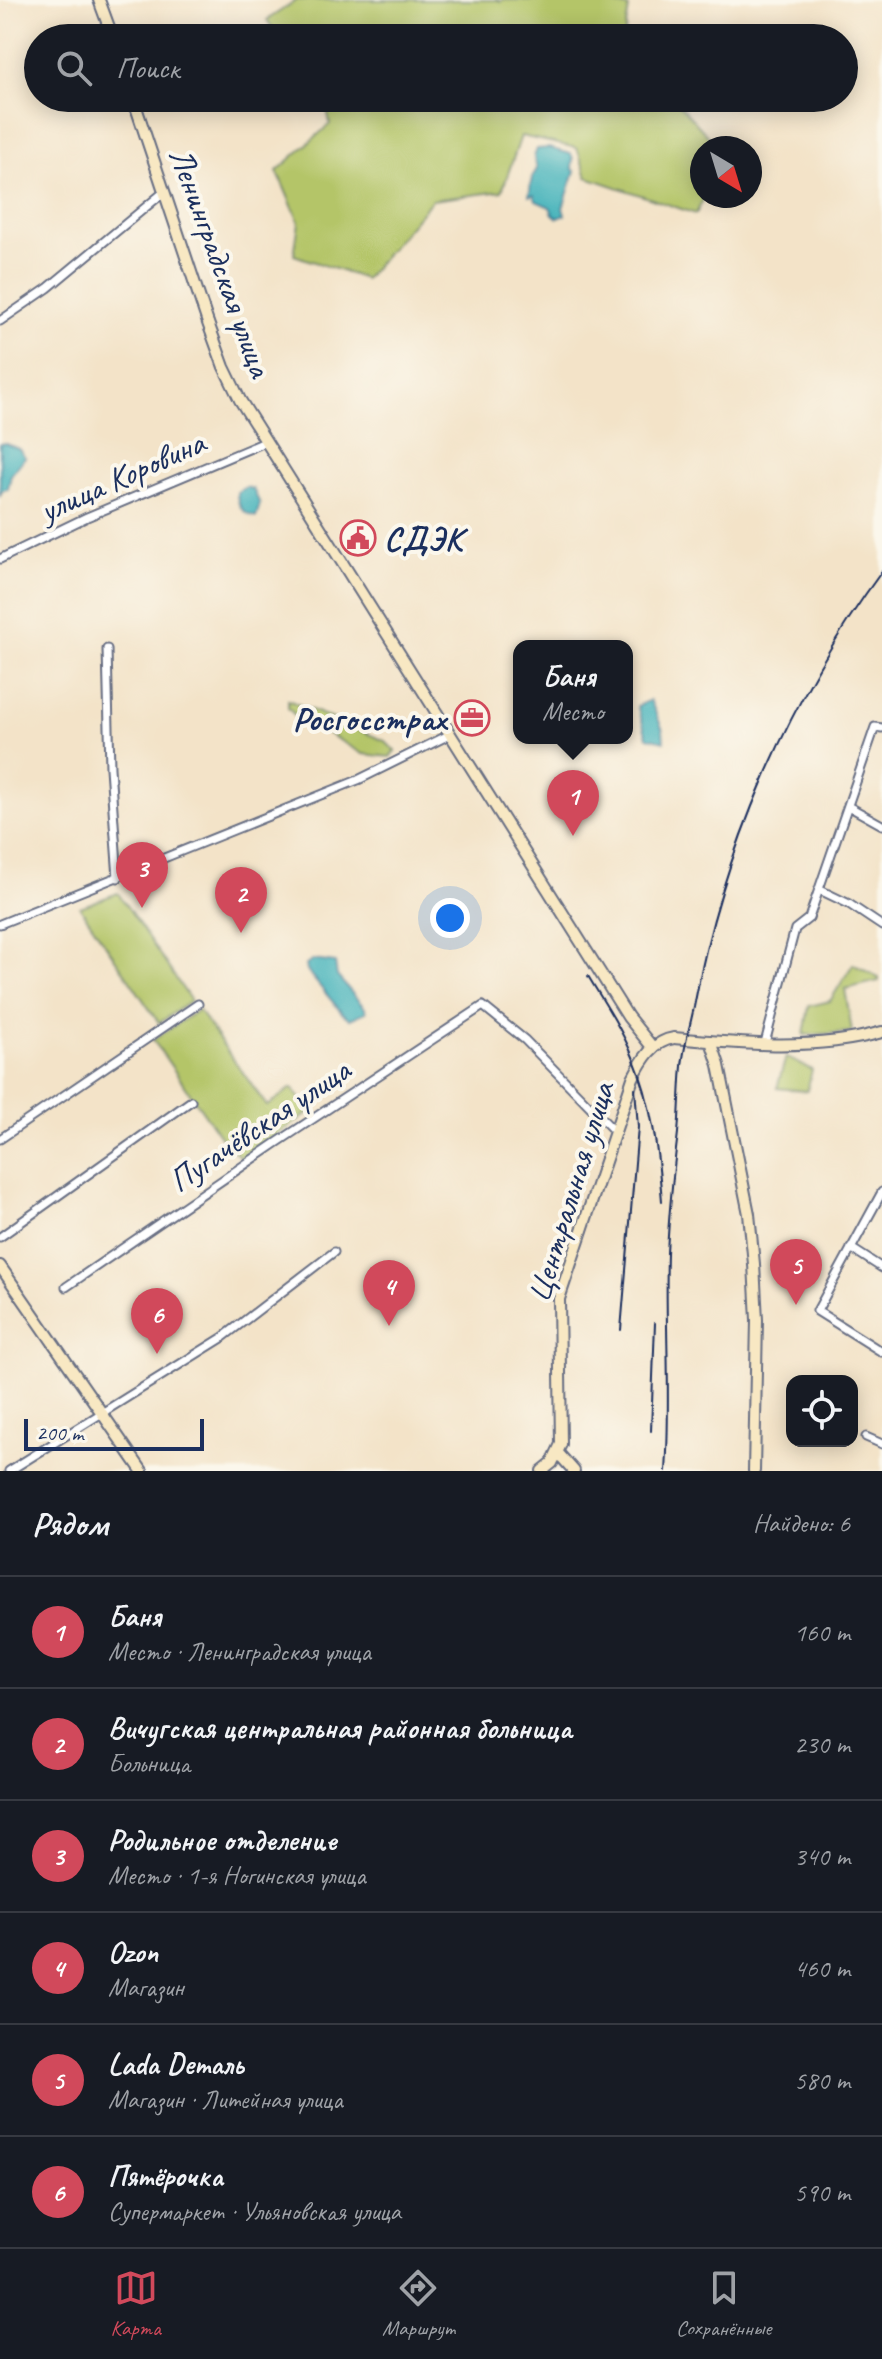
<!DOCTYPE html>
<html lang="ru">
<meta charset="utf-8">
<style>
:root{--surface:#171b24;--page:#242831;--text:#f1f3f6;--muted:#9ea1a6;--line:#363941;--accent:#d1495b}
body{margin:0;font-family:Caveat,sans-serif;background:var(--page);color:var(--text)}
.controls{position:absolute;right:24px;bottom:24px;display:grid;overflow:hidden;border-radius:16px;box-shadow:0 4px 20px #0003}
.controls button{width:72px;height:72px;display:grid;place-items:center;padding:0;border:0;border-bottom:2px solid var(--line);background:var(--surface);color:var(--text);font:40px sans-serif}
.compass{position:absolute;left:690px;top:136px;width:72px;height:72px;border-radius:50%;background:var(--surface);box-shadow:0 4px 20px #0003;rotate:142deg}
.scale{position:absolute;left:24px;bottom:20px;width:180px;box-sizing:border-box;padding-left:8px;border:4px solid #1b2f5e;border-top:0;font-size:22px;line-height:28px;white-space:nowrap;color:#1b2f5e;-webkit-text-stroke:6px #fbf7ec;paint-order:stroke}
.you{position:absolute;left:450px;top:918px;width:28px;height:28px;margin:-20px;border:6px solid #fff;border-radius:50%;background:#1a73e8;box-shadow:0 0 0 12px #1a73e833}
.badge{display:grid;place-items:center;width:52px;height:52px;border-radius:50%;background:var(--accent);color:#fff;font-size:26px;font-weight:700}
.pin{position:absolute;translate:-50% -66px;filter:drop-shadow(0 2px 4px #0008)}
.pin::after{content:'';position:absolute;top:42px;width:28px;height:24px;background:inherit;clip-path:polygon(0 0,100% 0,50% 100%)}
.popup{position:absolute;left:513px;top:640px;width:120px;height:104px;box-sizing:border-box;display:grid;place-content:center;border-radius:16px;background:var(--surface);filter:drop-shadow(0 2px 6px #0005);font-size:26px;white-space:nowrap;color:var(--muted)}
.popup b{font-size:30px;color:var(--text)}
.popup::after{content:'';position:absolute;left:50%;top:100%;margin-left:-16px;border:16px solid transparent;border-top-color:var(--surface)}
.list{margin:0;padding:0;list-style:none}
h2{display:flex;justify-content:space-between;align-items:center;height:104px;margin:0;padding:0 32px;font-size:34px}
h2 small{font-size:26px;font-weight:400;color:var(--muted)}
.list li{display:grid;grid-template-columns:52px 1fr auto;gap:24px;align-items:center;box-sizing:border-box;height:112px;padding:0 32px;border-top:2px solid var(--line)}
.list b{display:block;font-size:30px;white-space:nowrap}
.list p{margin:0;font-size:26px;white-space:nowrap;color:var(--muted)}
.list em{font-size:26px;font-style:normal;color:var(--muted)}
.icon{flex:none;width:44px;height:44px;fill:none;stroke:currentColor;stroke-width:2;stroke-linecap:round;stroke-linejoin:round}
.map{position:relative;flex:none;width:882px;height:1471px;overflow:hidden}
.search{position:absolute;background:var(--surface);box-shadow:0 4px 20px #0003;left:24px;right:24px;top:24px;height:88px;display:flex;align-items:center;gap:20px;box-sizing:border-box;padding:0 28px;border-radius:44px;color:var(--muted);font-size:30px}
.sheet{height:776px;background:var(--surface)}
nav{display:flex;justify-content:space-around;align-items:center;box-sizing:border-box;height:112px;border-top:2px solid var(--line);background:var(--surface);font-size:22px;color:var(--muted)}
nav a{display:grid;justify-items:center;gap:4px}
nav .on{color:var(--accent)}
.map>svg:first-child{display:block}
</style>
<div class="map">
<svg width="882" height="1471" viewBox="0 0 882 1471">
<rect width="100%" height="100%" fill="#fbf7ec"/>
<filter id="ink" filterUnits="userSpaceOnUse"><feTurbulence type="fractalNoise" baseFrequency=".0125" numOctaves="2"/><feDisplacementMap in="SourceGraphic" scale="16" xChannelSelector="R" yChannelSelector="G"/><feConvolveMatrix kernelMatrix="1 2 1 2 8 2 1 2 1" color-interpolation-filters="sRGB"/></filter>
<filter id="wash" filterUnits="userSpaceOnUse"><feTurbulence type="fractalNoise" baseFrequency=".006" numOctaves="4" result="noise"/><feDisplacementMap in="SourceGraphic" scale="32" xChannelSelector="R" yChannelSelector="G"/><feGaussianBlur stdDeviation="1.8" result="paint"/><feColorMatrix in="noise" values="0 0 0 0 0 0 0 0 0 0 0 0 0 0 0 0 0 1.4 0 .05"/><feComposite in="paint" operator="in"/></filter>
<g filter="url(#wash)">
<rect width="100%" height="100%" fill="#f3e3c8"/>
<path fill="#b4c568" stroke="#687a63" stroke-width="2" d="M297,0H498L500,2L502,0H597L629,8L624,38H280L267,20Z
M322,98H673L719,148H702V196H705L696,214L587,177L577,148L521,136L502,191L432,200L365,279L294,255L299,222L277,171L330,124L326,103Z
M288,700L385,741L395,751L390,757L363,754L325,732L303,724L288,708Z
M118,893L191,1001L159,1023L80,907Z
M853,964L879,978V981L845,989L852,1032L804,1035L809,1006L830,1001Z
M198,1010L267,1106L292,1088L310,1112L242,1159L222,1139L153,1040Z
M786,1057L812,1070L807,1091L777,1088Z"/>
<path fill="#41b1b9" stroke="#2e708c" stroke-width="2" d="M549,148L571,154L573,159L572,168L575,171L563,208L565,215L558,218L553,214L550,207L536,201L534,195L529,196L532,177L537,169L534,157L537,149Z
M4,443L19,449L25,457L11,475L8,489L3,490L0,495V444Z
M246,487L253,489L260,504L256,517C243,514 237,505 237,492Z
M650,700L663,730L664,741L647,737L637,706Z
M314,960L335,963L337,976L365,1008L366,1012L350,1019L342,1013L307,971L306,965Z"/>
</g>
<g filter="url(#ink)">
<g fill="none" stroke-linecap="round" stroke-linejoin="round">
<defs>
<path id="street" d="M0,321L48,288L164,192
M0,559L87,517L265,442
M107,649L110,768L118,878
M848,806L882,825
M820,890L849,904L882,926
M0,924L358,780L449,735
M765,1043L795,929L809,918L875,727L882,728
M0,1139L198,1004
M882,1192L817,1311L882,1352
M0,1237L191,1101
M851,1248L882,1268
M66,1287L275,1144L483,1006L525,1040L616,1133
M866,1437L882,1444
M9,1471L222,1338L334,1252"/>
<path id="secondary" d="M99,0L113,38
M133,98L208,323L224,367L240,400L628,1017L653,1048
M711,1041L719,1065L749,1214L754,1264L757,1320L754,1471
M0,1266L142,1471
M558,1453L574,1471
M542,1471L552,1463L561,1444L559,1299L633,1078C642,1060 653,1041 674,1038C741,1044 816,1051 882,1032"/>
</defs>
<use href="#street" stroke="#676e83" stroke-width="11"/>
<use href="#secondary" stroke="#676e83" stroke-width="14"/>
<use href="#street" stroke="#fff" stroke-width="7"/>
<use href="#secondary" stroke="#f8e8c3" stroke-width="10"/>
<path stroke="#1b2f5e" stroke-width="2" d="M588,976C604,1002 621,1028 633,1057C652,1102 658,1152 662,1201
M621,1330L638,1127L635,1088
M651,1431L655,1323
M666,1471C671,1399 665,1326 667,1253C669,1213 673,1173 678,1133C680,1111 680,1088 682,1066C684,1046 690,1026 694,1007C722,852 789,698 882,571"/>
</g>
</g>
<defs>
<symbol id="civic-ring" viewBox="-11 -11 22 22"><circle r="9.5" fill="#fbf7ec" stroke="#d1495b" stroke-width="1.5"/><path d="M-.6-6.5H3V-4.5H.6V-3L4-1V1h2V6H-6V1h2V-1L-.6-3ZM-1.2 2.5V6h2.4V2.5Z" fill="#d1495b"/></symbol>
<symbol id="office-ring" viewBox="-11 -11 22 22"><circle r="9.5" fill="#fbf7ec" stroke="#d1495b" stroke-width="1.5"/><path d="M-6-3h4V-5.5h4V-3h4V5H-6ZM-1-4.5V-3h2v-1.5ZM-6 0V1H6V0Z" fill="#d1495b"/></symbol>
</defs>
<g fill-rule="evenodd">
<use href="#civic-ring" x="338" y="518" width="40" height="40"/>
<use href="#office-ring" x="452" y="698" width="40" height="40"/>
</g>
<g text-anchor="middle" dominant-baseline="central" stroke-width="8" stroke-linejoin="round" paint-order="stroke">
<g font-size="34" fill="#1b2f5e" stroke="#fbf7ec">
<text transform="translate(221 262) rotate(70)">Ленинградская улица</text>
<text transform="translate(122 476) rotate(-24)">улица Коровина</text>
<text transform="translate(259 1125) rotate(-34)">Пугачёвская улица</text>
<text transform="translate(570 1192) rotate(-73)">Центральная улица</text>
</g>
<g font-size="34" font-weight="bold" fill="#1b2f5e" stroke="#fbf7ec" text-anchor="start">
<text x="384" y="538">СДЭК</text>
<text x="446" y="718" text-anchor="end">Росгосстрах</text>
</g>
</g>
</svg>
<div class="controls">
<button><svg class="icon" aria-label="locate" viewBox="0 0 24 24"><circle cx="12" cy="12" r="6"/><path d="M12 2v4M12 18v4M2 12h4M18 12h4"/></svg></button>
</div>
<svg class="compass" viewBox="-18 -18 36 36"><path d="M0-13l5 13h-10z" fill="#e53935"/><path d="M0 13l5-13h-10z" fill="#9ea1a6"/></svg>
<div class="scale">200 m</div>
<div class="you"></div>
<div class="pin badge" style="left:573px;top:836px">1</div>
<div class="popup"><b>Баня</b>Место</div>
<div class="pin badge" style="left:241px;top:933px">2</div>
<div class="pin badge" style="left:142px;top:908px">3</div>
<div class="pin badge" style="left:389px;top:1326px">4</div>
<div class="pin badge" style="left:796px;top:1305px">5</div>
<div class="pin badge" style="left:157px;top:1354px">6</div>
<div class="search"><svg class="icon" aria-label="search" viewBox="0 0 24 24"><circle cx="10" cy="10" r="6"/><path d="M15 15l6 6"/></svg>Поиск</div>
</div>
<section class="sheet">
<h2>Рядом<small>Найдено: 6</small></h2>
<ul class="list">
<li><span class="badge">1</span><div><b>Баня</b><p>Место · Ленинградская улица</p></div><em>160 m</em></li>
<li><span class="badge">2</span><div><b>Вичугская центральная районная больница</b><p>Больница</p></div><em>230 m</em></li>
<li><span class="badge">3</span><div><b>Родильное отделение</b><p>Место · 1-я Ногинская улица</p></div><em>340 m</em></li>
<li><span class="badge">4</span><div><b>Ozon</b><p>Магазин</p></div><em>460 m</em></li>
<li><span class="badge">5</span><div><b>Lada Dеталь</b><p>Магазин · Литейная улица</p></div><em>580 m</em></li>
<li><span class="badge">6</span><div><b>Пятёрочка</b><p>Супермаркет · Ульяновская улица</p></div><em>590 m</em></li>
</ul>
</section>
<nav>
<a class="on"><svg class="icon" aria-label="map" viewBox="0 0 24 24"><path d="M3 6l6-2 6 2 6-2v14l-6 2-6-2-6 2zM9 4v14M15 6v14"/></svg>Карта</a>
<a><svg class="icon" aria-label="directions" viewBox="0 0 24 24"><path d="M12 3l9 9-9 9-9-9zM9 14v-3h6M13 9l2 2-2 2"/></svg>Маршрут</a>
<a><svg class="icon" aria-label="saved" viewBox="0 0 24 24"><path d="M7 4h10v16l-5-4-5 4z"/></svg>Сохранённые</a>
</nav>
